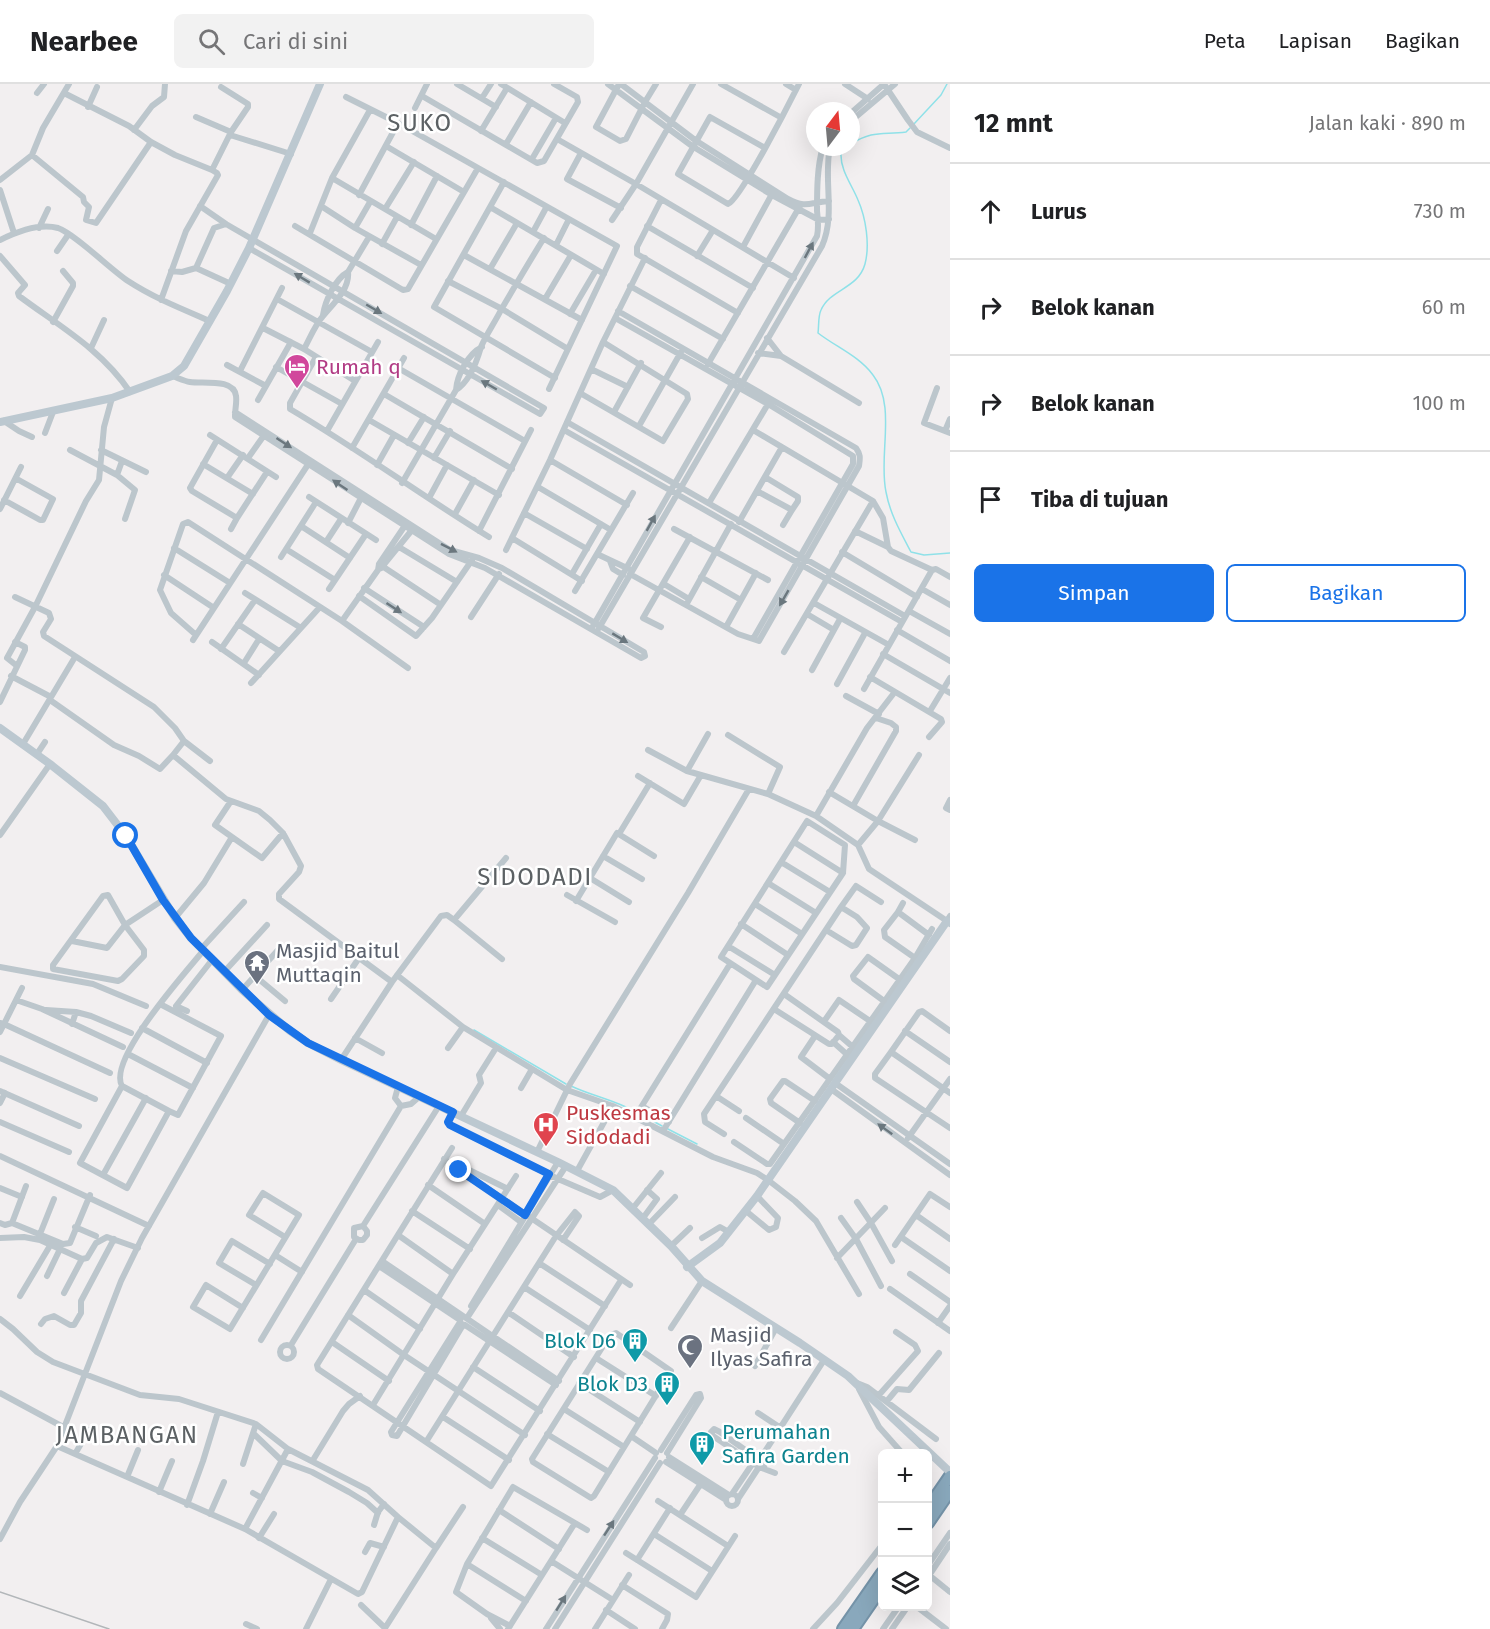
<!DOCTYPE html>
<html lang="id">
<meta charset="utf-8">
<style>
:root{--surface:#fff;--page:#f2f2f2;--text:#202124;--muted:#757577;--line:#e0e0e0;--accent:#1a73e8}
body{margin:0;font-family:"Fira Sans",sans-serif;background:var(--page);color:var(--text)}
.controls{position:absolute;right:18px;bottom:18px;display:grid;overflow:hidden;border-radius:9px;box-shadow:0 6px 24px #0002}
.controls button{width:54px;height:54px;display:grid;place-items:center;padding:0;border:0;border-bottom:2px solid var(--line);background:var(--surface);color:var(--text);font:30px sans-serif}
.compass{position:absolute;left:806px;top:18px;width:54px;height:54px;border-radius:50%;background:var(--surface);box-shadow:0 6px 24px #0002;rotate:16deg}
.stop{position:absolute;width:18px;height:18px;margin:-14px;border:4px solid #1a73e8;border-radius:50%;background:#fff}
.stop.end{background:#1a73e8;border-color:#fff;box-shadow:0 2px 6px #0008}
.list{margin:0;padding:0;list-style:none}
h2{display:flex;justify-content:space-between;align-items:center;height:78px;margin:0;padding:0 24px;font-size:26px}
h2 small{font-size:20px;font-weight:400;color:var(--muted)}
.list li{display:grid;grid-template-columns:39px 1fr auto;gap:18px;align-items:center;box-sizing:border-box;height:96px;padding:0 24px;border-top:2px solid var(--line)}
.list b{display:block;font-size:22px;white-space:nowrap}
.list em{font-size:20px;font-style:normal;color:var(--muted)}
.actions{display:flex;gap:12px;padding:18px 24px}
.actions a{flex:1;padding:14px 0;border:2px solid var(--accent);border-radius:9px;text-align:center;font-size:21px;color:var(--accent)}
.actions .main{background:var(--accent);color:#fff}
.icon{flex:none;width:33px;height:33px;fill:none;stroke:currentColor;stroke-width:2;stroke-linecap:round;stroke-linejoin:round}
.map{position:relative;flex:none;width:950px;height:1545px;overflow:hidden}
header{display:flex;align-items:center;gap:36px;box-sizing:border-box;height:84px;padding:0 30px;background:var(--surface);border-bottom:2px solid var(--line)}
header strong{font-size:28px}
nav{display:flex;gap:33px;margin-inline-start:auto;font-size:21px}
.search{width:420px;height:54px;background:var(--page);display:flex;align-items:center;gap:15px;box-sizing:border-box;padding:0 21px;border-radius:9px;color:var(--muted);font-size:22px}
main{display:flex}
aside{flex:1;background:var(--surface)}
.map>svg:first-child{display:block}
</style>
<header>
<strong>Nearbee</strong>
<div class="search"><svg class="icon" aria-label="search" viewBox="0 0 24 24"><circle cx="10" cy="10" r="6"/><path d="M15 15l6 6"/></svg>Cari di sini</div>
<nav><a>Peta</a><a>Lapisan</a><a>Bagikan</a></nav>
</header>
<main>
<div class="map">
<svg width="950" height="1545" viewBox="0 0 950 1545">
<rect width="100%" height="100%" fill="#f2eff0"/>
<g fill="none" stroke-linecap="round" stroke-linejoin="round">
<path stroke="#8fe1e8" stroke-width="1.5" d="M913,41L941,11L947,0
M851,60C873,46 883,51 906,48L910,44
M847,63L841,69C840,86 852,101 858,116C866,134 870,161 865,180C858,205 830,205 821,226C818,232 819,242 818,249C836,263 859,272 873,291C897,322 878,371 886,408C890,430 901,449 911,468L924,471L950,469
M474,946L566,1000
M571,1002C592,1012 615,1016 636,1028
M640,1030L662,1042
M666,1044L697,1060"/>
<defs>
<path id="highway" d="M928,1424L950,1392
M928,1439L950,1407
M843,1545L882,1489
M853,1545L882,1503"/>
</defs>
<use href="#highway" stroke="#7593a8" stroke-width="14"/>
<path stroke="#bcc6cc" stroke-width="6" d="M457,0L496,23
M501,0L565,39
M608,0L692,62L772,111L819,136L829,135
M621,0L695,56L788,115C807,125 810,118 829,117
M721,0L780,33
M786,0L796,6
M845,0L868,15
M884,0L908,36L917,48L950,64
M618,2L596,43L620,57L626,55L645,18L656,0
M37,9L44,0
M64,9L129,42L151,58L175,71L212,86
M422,12L537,79L544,77L578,18L577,13L554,0
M346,13L398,39L617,162L549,305
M482,14L491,0
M88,23L97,3
M415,24L427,0
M851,29L884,0
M196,33L231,48
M851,37L895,0
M134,46L152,22L164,13L165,0
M481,47L507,4
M230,51L291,70
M557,55L636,100L794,194
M506,60L531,18
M386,62L464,108
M765,64L710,33L678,90L728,120C740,116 790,18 799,0
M581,69L567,95L621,124
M32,71L83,113L84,118L89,123L86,136L96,139L151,58
M532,75L556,34
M332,94L436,155
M0,96L32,71L43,44L69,0
M504,98L434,223L555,294
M0,106L14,149
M359,111L398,39
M661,116L637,163V170L738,229
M200,122L226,140L544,324L540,330L249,164
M321,122L355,144L421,181
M490,123L604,190
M385,125L414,78
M612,136L636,100L693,0
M411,141L437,92
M295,142L403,206L408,205L478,84
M647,142L753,204
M39,144L48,125
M355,144L370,118
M533,148L546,124
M310,149L332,94L370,26
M0,156C16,148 40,139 58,144C75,150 110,185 128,197C154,214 182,225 210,237
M382,160L397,133
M556,161L568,137
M743,163L772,110
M57,167L68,151
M464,171L582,236
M0,172L25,201L18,209L19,212C59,242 101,265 130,308
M697,172L713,146
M196,184L214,144L226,140
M490,185L517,139
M171,187L182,188L196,184L231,200
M448,197L502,225L568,265
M630,202L723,255
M277,215L372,268
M545,215L571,171
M161,216L186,147L218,91L217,89L212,86L231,48L248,23V20L221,3
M570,230L596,186
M323,231C325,217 335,195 348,188L369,153
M615,234L768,320L853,372V380L753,555L759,557L859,382C860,374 861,371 856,364L618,227
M53,238L73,202V199L63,187
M263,244L304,265L355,297
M91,264L104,236
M304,265C310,254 315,241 323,232C333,220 350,205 348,188
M758,269L781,272L767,254
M781,272L859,319
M316,273L290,319V325C358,365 422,412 489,453
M708,280L800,122
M227,281L266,302
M276,283L342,320
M398,284L525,357
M591,285L628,303
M240,287L282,204
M172,292C178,294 184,297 190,298C203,300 234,294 236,312C237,318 235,326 235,331V333L449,470L485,484L641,574L645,572L644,568L502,484L479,474L450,466L235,328
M937,304L924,339L950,349
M456,306C469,298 477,277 481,263C486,251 495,238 501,226C515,202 529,178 544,154
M580,309L663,357L688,315L687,310L603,258
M384,310L512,385
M258,316L291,258
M614,328L641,279
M369,336L499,411
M4,337L19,347L32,353
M567,338L905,532
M639,342L681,268
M564,346L902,538
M753,346L873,417L883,434L888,463L891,467L932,486
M327,347L378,258
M945,347L950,335
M45,349L53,328
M210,351L276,393
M217,356L190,404L192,407L237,434L267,388
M408,359L424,333
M352,364L404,274
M70,366L117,391
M101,366L146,388
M248,374L265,350
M434,374L450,347
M550,376L627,421
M122,377L117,391L135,406L125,435
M203,380L253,410
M377,381L394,351
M227,394L243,371
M402,399L456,306C457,291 468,270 482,263
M538,403L611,446
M757,407L792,426L798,417V413L765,393
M309,413L376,456
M429,414L447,381
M4,416L40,436H43L53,415L17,395
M709,419L768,320
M0,425L21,383
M524,429L587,465
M455,430L474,396
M739,438L782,363
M348,439L362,412
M783,441L792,426
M301,442L350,474
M231,445L237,434
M674,445L768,496
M479,447L531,346
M855,447L888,463
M512,454L582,497
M326,458L341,435
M399,463L457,498
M174,464L230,499
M286,465L335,496
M506,466L550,376L603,258L645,174
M842,468L917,513
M597,470L629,485
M281,473L316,418
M610,477L613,485L623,491
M379,480L441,521
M381,484L412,446
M572,490L601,440
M630,490L738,550L753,555
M164,491L214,524
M701,493L741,516
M664,500L689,515
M364,504L424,543
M329,505L366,450
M922,505L950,521
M575,507L633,409
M245,509L301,544
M359,512L416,552L432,534L472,476
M15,513L49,529L51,535L43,548L44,552L154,623L175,644L184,657L173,671L226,715L259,727L270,736L283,749L301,782L299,788L279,810V815L392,898
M814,519L889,561
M686,521L731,440
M909,527L950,550
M807,530L834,546
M471,533L499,490
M342,537L378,486L379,480L406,440
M238,540L279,567
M593,542L817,152C819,143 818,136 817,127C817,107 817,82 823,63
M661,543L643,534L690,453
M726,543L756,489
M599,544L822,162C836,130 823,96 830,63
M897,546L950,577
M196,551L171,529L160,506L183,440L188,438L342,537L408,584
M193,556L309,379
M212,558L259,591
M221,565L255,516
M784,568L873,417
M883,570L950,609
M244,579L259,555
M17,582L7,574L35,523L86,417L99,396L104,343L112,314
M812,586L840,535
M11,592L51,613
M870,593L941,635L942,638L929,653
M251,599L320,523
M837,600L865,549
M864,605L932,486L936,485L950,493
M846,612L879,630
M50,616L114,661L139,672L160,685L173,671
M0,618L25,566V563L15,558
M930,627L950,594
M728,651L780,683L768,710
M184,657L210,677
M23,660L75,573
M648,666L687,687L768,710L816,732L858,761L869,785L947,837L950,832
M37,670L45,658
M687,687L708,650
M638,692L684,720L701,691
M829,708L878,737L919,671
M950,716L946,724L950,726
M231,717L215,741L232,753
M853,722L896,647V643L891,639L876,634
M816,732L867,644L894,609
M807,737L845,761L843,789L767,903L721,873Z
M619,750L650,699
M0,751L50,680
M794,758L843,789
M858,761L878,737L915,756
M603,772L642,795
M781,778L830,808
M590,794L629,818
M768,799L816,829
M108,811L125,841L144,866V872L122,895L118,897L53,885V881L103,812Z
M567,811L615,838
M576,817L617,749L654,772
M755,820L802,850
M898,828L903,819
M175,834L204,799L232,753L262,774L283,749
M454,836L502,875
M741,840L788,871
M826,846L852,862L856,861L867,844L857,833L841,823
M72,857L107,864L125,841L163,816
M728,862L775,891
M201,865L244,818
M915,874L885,853L884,846L898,828L929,851
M0,883L93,900L146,922
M224,888L267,841
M397,891L463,943L567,1006L613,1022L713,1073L757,1089L768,1096L795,1117L816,1137L859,1210
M255,892L285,917
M242,906L278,866
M331,915L359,874
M16,916L42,925L123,963
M884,917L854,895L853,892L868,873L899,895
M160,920L221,952L178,1031L169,1027L127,1104L80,1079L122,1002C107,976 185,889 203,867
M774,925L829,960H832L839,951L838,948L784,910
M46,926L76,928L72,940
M187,927L176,922L212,876
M76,928L91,932L131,949
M825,936L839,916L870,937
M1,939L4,940L22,904
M142,944L207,979
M905,947L950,978
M0,948L4,940L110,989
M839,951L854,964
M815,952L801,973L830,995
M355,954L382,969
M833,958L851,974
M448,964L463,943
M891,968L919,928L922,927L950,947
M128,970L193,1004
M0,974L95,1015
M341,976L392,898L441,832L447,831L454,836L506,774
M835,999L950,1080
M122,1002L169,1027
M398,1003L395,1014L401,1022L411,1020L419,1013
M521,1004L532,985
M831,1005L950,1091
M0,1007L79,1042
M950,1009L891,968L875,990V994L950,1044
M716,1012L739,1027
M0,1019L5,1009
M642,1022L669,1038
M453,1028L448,1038L450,1041L558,1095L600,1113L613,1106
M461,1032L481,999L479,991L496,964
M635,1033L730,880
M746,1034L784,1060
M0,1038L69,1068
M800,1039L771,1019L770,1015L783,997H785L815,1017
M663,1047L756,896
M724,1050L705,1038L704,1030L841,823L856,802L881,818
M908,1054L950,995
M734,1058L767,1080H770L915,874L932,845
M452,1064L317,1281L318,1285L491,1402L621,1196
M537,1068L570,1000L688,809L749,705
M0,1072L149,1142
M444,1075L630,1201
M455,1081L463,1083L508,1105
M577,1087L613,1022
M103,1091L146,1014
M428,1101L485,1140
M0,1104L22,1113
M857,1118L871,1139L892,1177
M498,1121L521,1138
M633,1124L661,1089
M412,1127L470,1165
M746,1127L769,1146L776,1143L778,1134L757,1112
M916,1131L950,1155
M643,1134L657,1115L647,1106
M841,1134L856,1155L881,1202
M0,1139L5,1141L12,1139L26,1102
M12,1139L63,1160L70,1159L90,1111
M649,1140L675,1113
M363,1142L367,1147V1151L363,1156H359L354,1153V1144L363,1142L439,1022
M75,1143L96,1152
M40,1150L54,1115
M398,1151L453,1190
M901,1153L950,1187
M0,1154L24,1153L40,1156L82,1175L87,1174L96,1159L107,1153L138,1164
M702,1154L720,1143L729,1148
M895,1161L930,1110L950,1123
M671,1162L690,1144
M275,1171L302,1188
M837,1174L885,1124
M382,1177L559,1297
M539,1179L605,1222
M379,1182L460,1236L461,1240L465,1241L556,1301
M910,1190L950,1218
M47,1192L60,1165
M256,1201L219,1179L232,1157L270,1180
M524,1203L590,1246
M890,1205L950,1247
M364,1206L420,1245
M64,1209L82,1175
M20,1212L51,1160
M471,1222L558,1078
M243,1224L206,1201L193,1223L230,1245L299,1131L263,1109L249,1131L285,1153
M508,1228L574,1273
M348,1231L404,1271L525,1351
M467,1234L566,1082
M0,1235L13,1245L37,1268L53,1278L140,1311L179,1315L256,1340L288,1365L368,1406L398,1433L362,1508L358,1510L245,1445L57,1362
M460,1238L391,1348L392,1351L397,1352L463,1241
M938,1239L950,1222
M41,1240L45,1235L54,1232L70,1241H74L81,1229V1217L114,1155
M671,1244L702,1197
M616,1249L671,1287L594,1412L591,1414L533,1378L532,1375L610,1251Z
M261,1256L401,1022
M332,1258L389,1297
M280 1268a7 7 0 1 1 14 0a7 7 0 1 1-14 0Z
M291,1261L356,1155
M596,1274L656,1312
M755,1282L776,1244
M473,1283L540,1327
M579,1299L640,1338
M857,1299L867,1303L936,1355
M859,1305L879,1343L903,1370
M0,1309L65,1344
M879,1311L918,1267L915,1261L896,1248
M887,1317L897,1305L909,1306L939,1269
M373,1321L453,1190L516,1092
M564,1325L624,1363
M758,1329L796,1354
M443,1333L509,1376
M254,1350L282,1377L312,1388L349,1408L367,1419L378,1429
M547,1350L609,1388
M631,1352L656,1369
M426,1358L556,1152L575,1128L579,1132L563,1156
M661,1366L696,1311L700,1310L701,1314L667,1369
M75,1370L89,1346
M669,1373L729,1411
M313,1376L343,1327L349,1320L360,1312
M666,1378L726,1416
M243,1380L256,1340
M765,1385L762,1378L720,1348L714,1345L711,1348L713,1352L759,1383L775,1389
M127,1393L138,1366
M159,1408L172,1377
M253,1409L262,1414
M732,1410L755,1376
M726 1416a6 6 0 1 1 12 0a6 6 0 1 1-12 0Z
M738,1415L759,1383L762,1372L824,1276
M658,1417L728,1462
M187,1421L203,1377L218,1328
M499,1426L559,1465
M210,1430L224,1398
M680,1431L700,1401
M374,1441L378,1428L384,1420
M245,1445L288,1365
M654,1450L712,1487
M259,1454L274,1430
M482,1454L542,1491
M0,1455L20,1418L57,1362L121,1197L142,1154L269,931
M436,1464L463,1423
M365,1468L370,1459L384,1463
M626,1469L696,1513L735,1452
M637,1476L670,1424
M551,1477L613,1516
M467,1480L526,1517
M928,1481L950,1449
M929,1491L950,1508
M928,1493L950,1460
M622,1501L668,1530L667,1536L662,1545
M361,1521L385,1544L436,1464L398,1433
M916,1522L946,1545
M606,1526L635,1545
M491,1534L500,1545
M246,1540L257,1545
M510,1542L487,1530L456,1508L467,1480L513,1403L587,1446
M306,1545L331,1495
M508,1545L575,1439
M546,1545L655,1374
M555,1545L660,1379
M595,1545L629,1491
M813,1545L837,1519L882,1461
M883,1545L899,1522
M892,1545L908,1522"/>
<path stroke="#bcc8d0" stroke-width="8" d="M0,338L112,314L172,292L184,282L227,207L249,164L320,0
M0,644L50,680L103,722L126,752L175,834L191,854L242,906L290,947L308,959L341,976L558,1078L613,1106L671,1162L702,1197L800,1259L848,1292L950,1388
M687,1183L720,1159L757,1112L947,837L950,839"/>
<use href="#highway" stroke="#89a8bc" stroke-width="10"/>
<path stroke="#b2b6b9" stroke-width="1.5" d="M0,1508L109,1545"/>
</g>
<defs><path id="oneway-solid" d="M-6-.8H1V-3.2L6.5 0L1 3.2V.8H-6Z" transform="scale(1.5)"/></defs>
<g fill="#6b777e">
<use href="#oneway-solid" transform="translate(809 166) rotate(-62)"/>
<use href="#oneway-solid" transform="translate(302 194) rotate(-149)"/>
<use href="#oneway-solid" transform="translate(374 225) rotate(30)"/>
<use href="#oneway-solid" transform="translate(489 301) rotate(-150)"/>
<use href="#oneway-solid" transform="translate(284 359) rotate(33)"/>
<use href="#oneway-solid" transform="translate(340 401) rotate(-146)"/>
<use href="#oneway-solid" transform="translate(651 439) rotate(-61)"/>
<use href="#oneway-solid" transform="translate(449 464) rotate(27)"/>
<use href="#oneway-solid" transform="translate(784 514) rotate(120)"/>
<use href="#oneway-solid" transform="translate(394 524) rotate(33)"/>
<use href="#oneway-solid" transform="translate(620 554) rotate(31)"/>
<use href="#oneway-solid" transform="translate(885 1045) rotate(-144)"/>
<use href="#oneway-solid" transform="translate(609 1444) rotate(-57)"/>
<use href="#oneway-solid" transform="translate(561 1519) rotate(-58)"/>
</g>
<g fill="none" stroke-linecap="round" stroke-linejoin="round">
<path stroke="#1a73e8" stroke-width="8" d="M126,752L163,816L191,854L269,931L308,959L453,1028L448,1038L450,1041L549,1090L525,1131L459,1086"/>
</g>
<defs>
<symbol id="hotel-pin" viewBox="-11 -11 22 30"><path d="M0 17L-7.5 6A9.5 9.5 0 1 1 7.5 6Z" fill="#d1479c" stroke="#fff"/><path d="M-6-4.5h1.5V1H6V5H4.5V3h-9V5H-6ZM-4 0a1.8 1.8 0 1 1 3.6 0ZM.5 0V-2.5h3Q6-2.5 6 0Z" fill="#fff"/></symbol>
<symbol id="temple-pin" viewBox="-11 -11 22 30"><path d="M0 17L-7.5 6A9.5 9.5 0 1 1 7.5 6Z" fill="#6b7280" stroke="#fff"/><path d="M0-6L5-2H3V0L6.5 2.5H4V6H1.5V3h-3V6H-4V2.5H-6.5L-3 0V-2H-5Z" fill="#fff"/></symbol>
<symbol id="hospital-pin" viewBox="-11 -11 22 30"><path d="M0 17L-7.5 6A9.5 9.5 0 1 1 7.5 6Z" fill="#e0444e" stroke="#fff"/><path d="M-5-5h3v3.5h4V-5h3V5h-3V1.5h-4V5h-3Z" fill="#fff"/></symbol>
<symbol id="building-pin" viewBox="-11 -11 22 30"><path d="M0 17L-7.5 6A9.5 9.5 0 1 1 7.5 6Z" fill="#0f9aa8" stroke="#fff"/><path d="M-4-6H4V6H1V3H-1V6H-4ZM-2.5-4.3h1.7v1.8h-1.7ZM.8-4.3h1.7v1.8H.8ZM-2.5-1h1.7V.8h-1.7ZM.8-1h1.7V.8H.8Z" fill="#fff"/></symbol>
<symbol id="mosque-pin" viewBox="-11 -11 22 30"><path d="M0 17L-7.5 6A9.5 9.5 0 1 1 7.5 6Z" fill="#6b7280" stroke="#fff"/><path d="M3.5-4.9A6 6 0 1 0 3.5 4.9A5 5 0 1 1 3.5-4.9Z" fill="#fff"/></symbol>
</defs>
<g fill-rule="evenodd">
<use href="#hotel-pin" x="282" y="268" width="30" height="40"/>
<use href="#temple-pin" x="242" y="864" width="30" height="40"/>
<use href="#hospital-pin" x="531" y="1026" width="30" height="40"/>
<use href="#building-pin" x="620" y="1242" width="30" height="40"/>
<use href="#mosque-pin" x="675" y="1248" width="30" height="40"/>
<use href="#building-pin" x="652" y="1285" width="30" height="40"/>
<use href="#building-pin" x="687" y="1345" width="30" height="40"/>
</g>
<g text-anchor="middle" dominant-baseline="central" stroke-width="5" stroke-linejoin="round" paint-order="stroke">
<g font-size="21" fill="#b23c85" stroke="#fff" text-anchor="start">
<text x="316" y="283">Rumah q</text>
</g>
<g font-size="21" fill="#5b616d" stroke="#fff" text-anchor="start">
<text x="276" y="867">Masjid Baitul<tspan x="276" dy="24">Muttaqin</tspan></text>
<text x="710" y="1251">Masjid<tspan x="710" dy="24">Ilyas Safira</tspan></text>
</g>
<g font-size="21" fill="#be3a42" stroke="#fff" text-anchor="start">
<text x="566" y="1029">Puskesmas<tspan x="566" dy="24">Sidodadi</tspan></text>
</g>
<g font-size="21" fill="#0d838f" stroke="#fff" text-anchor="end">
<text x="616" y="1257">Blok D6</text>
<text x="648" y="1300">Blok D3</text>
<text x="722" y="1348" text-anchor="start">Perumahan<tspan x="722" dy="24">Safira Garden</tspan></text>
</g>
<g font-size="24" letter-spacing="1.5" fill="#5c6164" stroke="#fff">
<text x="420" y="39">SUKO</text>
<text x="535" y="793">SIDODADI</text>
<text x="127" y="1351">JAMBANGAN</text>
</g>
</g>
</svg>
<div class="controls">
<button>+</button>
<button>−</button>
<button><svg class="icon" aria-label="layers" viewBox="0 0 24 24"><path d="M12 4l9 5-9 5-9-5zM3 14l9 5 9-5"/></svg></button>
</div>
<svg class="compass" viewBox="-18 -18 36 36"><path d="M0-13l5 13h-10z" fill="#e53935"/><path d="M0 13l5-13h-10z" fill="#757577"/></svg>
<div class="stop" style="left:126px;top:752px"></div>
<div class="stop end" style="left:459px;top:1086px"></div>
</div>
<aside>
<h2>12 mnt<small>Jalan kaki · 890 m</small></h2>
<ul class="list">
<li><svg class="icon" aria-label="ahead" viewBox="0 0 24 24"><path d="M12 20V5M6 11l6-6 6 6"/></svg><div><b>Lurus</b></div><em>730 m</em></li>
<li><svg class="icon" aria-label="right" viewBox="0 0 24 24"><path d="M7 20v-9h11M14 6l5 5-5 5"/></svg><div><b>Belok kanan</b></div><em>60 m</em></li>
<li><svg class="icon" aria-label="right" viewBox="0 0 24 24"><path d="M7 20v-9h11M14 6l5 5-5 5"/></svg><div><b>Belok kanan</b></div><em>100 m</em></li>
<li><svg class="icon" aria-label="arrive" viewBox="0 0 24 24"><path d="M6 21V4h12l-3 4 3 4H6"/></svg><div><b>Tiba di tujuan</b></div></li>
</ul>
<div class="actions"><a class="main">Simpan</a><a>Bagikan</a></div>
</aside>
</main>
